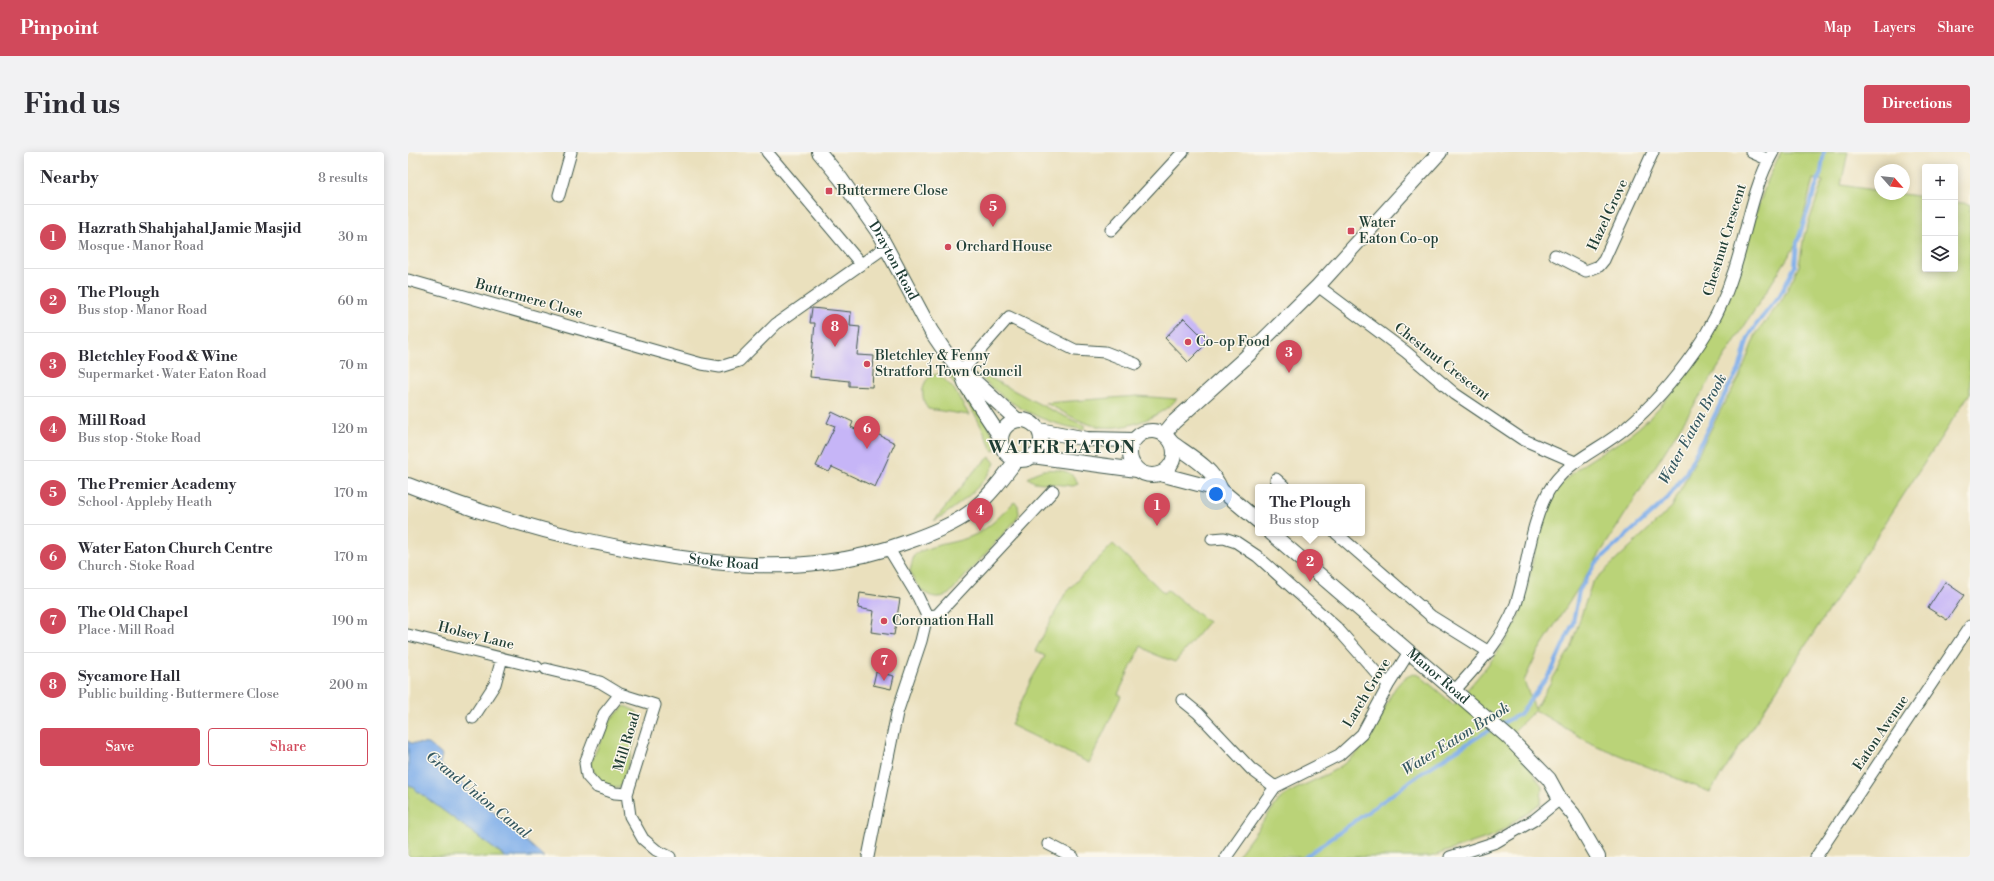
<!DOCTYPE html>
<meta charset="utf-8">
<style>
:root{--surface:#fff;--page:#f2f2f3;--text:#2b2b33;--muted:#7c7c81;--line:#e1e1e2;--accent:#d1495b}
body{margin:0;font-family:"Libre Bodoni",serif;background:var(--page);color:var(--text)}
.controls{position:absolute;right:12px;top:12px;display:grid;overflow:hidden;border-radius:4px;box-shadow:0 2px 10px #0003}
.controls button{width:36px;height:36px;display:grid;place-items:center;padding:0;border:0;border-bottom:1px solid var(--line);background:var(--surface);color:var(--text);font:20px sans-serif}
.compass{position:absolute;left:1466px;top:12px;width:36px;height:36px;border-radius:50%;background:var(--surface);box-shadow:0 2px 10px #0003;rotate:117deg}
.you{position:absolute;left:808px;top:342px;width:14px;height:14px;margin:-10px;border:3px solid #fff;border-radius:50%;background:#1a73e8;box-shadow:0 0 0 6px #1a73e833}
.badge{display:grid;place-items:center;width:26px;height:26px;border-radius:50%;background:var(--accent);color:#fff;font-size:13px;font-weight:700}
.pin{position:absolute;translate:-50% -33px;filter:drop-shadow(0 1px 2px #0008)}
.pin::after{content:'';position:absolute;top:21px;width:14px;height:12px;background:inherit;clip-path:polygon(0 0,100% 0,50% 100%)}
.popup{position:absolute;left:847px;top:332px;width:110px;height:52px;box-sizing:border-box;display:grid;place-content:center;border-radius:4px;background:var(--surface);filter:drop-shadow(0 1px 3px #0005);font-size:13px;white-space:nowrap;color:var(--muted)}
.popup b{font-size:15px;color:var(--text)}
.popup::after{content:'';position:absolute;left:50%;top:100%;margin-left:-8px;border:8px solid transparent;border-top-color:var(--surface)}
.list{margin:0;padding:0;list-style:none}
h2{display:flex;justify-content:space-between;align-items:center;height:52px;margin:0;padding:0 16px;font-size:17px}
h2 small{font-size:13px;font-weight:400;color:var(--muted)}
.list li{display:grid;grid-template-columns:26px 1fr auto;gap:12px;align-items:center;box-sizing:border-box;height:64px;padding:0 16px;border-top:1px solid var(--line)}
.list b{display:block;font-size:15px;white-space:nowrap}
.list p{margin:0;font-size:13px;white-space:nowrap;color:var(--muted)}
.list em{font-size:13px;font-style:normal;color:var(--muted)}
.actions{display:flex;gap:8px;padding:12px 16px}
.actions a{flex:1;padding:9px 0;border:1px solid var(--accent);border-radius:4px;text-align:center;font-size:14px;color:var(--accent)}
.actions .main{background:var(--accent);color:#fff}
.icon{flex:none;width:22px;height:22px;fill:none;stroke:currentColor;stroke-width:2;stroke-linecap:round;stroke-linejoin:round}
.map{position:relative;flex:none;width:1562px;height:705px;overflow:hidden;border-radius:4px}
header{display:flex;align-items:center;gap:24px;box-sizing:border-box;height:56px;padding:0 20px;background:var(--accent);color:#fff}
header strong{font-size:19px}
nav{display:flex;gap:22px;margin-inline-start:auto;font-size:14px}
.intro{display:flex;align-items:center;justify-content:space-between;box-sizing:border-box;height:96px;padding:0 24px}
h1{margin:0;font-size:28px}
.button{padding:10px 18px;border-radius:4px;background:var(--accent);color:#fff;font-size:14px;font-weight:700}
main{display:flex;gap:24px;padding:0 24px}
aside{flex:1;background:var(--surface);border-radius:4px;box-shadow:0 2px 10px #0003}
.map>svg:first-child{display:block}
</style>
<header>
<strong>Pinpoint</strong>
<nav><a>Map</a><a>Layers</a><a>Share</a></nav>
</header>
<div class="intro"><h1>Find us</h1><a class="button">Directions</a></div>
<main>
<aside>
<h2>Nearby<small>8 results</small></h2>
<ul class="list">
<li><span class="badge">1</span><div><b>Hazrath Shahjahal Jamie Masjid</b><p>Mosque · Manor Road</p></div><em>30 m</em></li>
<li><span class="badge">2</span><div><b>The Plough</b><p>Bus stop · Manor Road</p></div><em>60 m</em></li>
<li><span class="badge">3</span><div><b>Bletchley Food &amp; Wine</b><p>Supermarket · Water Eaton Road</p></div><em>70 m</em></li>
<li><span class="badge">4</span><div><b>Mill Road</b><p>Bus stop · Stoke Road</p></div><em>120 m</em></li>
<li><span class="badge">5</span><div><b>The Premier Academy</b><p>School · Appleby Heath</p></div><em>170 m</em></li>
<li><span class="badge">6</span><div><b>Water Eaton Church Centre</b><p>Church · Stoke Road</p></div><em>170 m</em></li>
<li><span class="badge">7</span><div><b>The Old Chapel</b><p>Place · Mill Road</p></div><em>190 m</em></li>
<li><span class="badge">8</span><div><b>Sycamore Hall</b><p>Public building · Buttermere Close</p></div><em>200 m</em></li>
</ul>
<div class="actions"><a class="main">Save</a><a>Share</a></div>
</aside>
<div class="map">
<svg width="1562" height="705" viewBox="0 0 1562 705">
<rect width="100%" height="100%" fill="#fbf7ec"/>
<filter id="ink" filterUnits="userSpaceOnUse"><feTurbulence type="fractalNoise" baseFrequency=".025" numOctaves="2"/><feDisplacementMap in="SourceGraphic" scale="8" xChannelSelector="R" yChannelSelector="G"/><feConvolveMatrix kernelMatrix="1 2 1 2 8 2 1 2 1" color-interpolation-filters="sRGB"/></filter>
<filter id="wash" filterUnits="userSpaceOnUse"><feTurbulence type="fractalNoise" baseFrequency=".012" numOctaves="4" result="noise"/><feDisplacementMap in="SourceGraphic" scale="16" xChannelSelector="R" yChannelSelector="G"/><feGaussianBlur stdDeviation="0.9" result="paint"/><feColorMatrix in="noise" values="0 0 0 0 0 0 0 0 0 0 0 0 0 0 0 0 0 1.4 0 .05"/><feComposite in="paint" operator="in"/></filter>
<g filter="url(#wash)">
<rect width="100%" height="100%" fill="#eae0bd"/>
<path fill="#bad378" stroke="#6c8856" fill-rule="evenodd" d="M1373,0H1440L1433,33L1472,39V42H1494L1517,45V117H1547V50L1562,52V241L1302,640L1184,592L1127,558L1100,585L1134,634L1133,651L1087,683L1022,705H829L871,648C883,638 897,633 911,626C933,616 949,604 963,585C978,564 980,527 1009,521L1046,553C1071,523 1101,493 1114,455C1126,417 1126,376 1147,341C1165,313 1194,303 1220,284C1249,264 1271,230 1291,202C1335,142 1338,65 1373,0ZM1405,27L1415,29L1396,84L1391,114L1374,148L1348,182L1331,226L1313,257L1264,355L1184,431L1162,497L1127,557L1116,529L1129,501L1389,91Z
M573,221L635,254L677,274L676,278C632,270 604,255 572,225Z
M531,222L546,237L561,263L520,257C511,245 513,223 531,222Z
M543,222C554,235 594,283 587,299L584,298L569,266L541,224Z
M729,244L769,247C751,266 715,280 688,274C672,271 652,258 638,251Z
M582,305L587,311C577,333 547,357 526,369L568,317Z
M635,318C649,317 665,317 670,332L665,334L626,330L620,326L627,321Z
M606,350L610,353L611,362L608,368L541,442C522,452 508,436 502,418L506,403C523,392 544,392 562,385C580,378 593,363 606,350Z
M705,392L756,441L760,438L800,470L767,510L746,502L733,494L710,542L713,544L681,611L603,573L623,528L637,504L627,499L658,440Z
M217,554L228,559L233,570L213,635C193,636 190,627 182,612L203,567Z
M0,632L89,699L97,705H0Z"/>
<path fill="#80afea" stroke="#50768f" d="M0,589L3,591L21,592L34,603L32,612L136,705H97L0,632Z"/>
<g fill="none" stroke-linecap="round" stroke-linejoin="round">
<path stroke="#80afea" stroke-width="4" d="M897,705L1018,618L1076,581L1112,562L1143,520L1165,471L1171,439L1187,412L1260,346L1278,321L1320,236L1331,218L1340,186L1348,173L1372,143L1387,114L1389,91L1413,20L1416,0"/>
</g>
<g id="blocks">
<path fill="#c6b5f7" d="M404,156L443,160L442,174L452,175L449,203L466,204L464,235L441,234V229L402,225L407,171H402Z
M776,166L800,190L780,210L757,186Z
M424,260L445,270L443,275L465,285L467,281L487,291L467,335L424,315L421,320L408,314L427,274L419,271Z
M1537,430L1556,443L1539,468L1520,456Z
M452,441L492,447L486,483L463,480L466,459L450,456Z
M468,520L486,524L483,537L465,533Z"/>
</g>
</g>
<g filter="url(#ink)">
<use href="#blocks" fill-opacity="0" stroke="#3d5549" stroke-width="1"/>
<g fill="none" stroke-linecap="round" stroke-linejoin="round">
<defs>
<path id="minor" d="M359,0L453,112
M1343,0L1361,8
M151,43L163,0
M703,78L775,0
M1147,103L1178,119L1191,114L1196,108L1245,0
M0,128L294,212L312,215L331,209L368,172L479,94
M910,134L998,200L1047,242L1114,287L1167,310
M553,220L601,165L667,198L697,200L728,212
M868,327L877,335
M928,381L1023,464L1081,500
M804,387L816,386L828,390L849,404L928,475L973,526L981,532
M519,464L529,463L645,339
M0,483L129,515
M138,517L192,530L212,542
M1047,538C1071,512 1095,486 1108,452C1120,415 1121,375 1140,340C1158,308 1193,298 1219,275C1244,254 1267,227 1286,200C1303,176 1317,148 1326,119C1339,79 1344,37 1365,0
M774,548L790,561L843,617L867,635
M65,566L87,532L94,506
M219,642L207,641L189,635L179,624L177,611L196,562L212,542L247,553L219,642L222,664L235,687L248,698L262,705
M640,692L665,705
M460,705L489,561L513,489L519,464L510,445L481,397
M818,705L867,635L931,603L954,582L981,532L1001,500
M1042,705L1088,690L1126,668L1152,647
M1408,705L1562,474"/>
<g id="tertiary">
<path id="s1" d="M411,0L433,27L470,80L523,179L540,204L554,222L564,227L609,268"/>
<path d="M554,222L558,233L593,286"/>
<circle cx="613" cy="288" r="20"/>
<path d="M631,278L679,287L726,288"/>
<circle cx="744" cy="301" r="22"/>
<path d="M756,282L766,270L836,207L910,134L1032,0"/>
<path d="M764,291C782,304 805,316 813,338"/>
<path d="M624,304L729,318"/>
<path d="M752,322L813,338L850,369"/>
<path id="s2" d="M0,333C85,367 175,391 266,405C315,412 366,417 416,410C444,407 472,400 499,390C519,383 543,374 561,361C580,346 595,326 609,307"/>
<path id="s3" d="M863,381L1100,585L1141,627L1152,647L1165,662L1190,705"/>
</g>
</defs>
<use href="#minor" stroke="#3d5549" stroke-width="13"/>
<use href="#tertiary" stroke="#3d5549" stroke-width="16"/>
<use href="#minor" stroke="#fff" stroke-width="11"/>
<use href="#tertiary" stroke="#fff" stroke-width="14"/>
</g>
</g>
<g fill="#d1495b" stroke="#fbf7ec" stroke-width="1.5">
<rect x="417" y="35" width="8" height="8" rx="2"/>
<rect x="939" y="75" width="8" height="8" rx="2"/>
<circle cx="540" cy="95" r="4"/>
<circle cx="780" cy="190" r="4"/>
<circle cx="459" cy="212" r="4"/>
<circle cx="476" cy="469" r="4"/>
</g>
<g text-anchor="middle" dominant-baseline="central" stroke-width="3" stroke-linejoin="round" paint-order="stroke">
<g font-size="14" fill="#1f3d34" stroke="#fbf7ec" text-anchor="start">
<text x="429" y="39">Buttermere Close</text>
<text x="951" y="71">Water<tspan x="951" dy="16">Eaton Co-op</tspan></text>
<text x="548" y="95">Orchard House</text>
<text x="788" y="190">Co-op Food</text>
<text x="467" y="204">Bletchley &amp; Fenny<tspan x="467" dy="16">Stratford Town Council</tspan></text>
<text x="484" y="469">Coronation Hall</text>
</g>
<g font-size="14" fill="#1f3d34" stroke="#fbf7ec">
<text transform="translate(1200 63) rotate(-65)">Hazel Grove</text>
<text transform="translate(1317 88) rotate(-73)">Chestnut Crescent</text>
<text stroke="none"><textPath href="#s1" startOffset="132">Drayton Road</textPath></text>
<text transform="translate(121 147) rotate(16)">Buttermere Close</text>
<text transform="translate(1034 210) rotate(38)">Chestnut Crescent</text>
<text stroke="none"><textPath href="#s2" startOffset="326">Stoke Road</textPath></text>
<text transform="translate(68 484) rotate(14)">Holsey Lane</text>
<text stroke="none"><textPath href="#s3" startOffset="220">Manor Road</textPath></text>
<text transform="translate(959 541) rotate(-59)">Larch Grove</text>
<text transform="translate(1473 581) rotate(-56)">Eaton Avenue</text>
<text transform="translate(219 590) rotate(-73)">Mill Road</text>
</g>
<g font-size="15" font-style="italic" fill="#375a62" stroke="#fbf7ec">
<text transform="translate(1285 277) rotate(-61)">Water Eaton Brook</text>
<text transform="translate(1048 587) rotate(-32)">Water Eaton Brook</text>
<text transform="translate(70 643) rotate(39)">Grand Union Canal</text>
</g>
<g font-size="18" font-weight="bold" letter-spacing="1" fill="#1f3d34" stroke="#fbf7ec">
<text x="654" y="295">WATER EATON</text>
</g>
</g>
</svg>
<div class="controls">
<button>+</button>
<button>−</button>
<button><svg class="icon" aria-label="layers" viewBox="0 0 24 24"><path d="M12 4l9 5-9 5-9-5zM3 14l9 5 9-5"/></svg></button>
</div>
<svg class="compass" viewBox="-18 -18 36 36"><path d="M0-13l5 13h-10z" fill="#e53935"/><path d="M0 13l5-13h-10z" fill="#7c7c81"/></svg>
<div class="you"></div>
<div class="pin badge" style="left:749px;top:374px">1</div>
<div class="pin badge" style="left:902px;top:430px">2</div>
<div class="popup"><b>The Plough</b>Bus stop</div>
<div class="pin badge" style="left:881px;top:221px">3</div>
<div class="pin badge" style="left:572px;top:379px">4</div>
<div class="pin badge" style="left:585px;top:75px">5</div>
<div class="pin badge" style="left:459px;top:297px">6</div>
<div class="pin badge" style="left:476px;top:529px">7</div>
<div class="pin badge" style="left:427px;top:195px">8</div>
</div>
</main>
